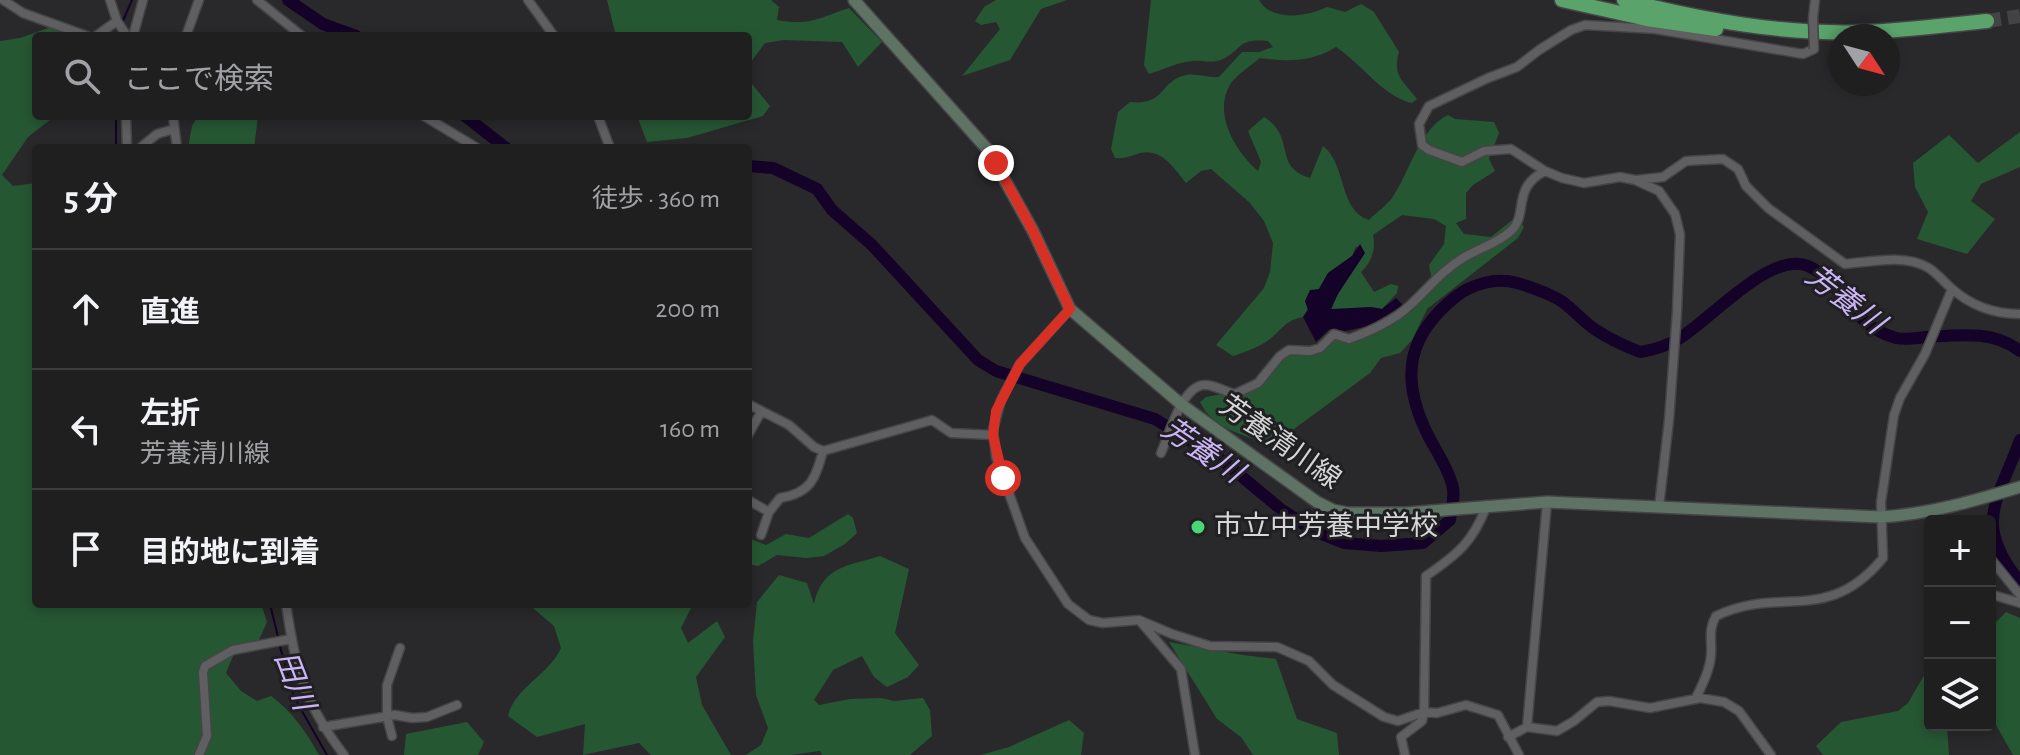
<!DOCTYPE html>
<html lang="ja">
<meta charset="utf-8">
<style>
:root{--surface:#1f1f20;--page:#272729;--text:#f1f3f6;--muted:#a1a2a5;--line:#3c3d3e}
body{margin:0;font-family:"Alegreya Sans","Noto Sans JP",sans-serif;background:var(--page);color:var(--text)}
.controls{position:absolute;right:24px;bottom:24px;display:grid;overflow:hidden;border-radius:8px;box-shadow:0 4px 12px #0003}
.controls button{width:72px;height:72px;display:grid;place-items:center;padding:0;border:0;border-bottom:2px solid var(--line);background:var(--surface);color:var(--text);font:40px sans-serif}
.compass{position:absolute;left:1828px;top:24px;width:72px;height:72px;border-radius:50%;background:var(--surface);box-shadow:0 4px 12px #0003;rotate:126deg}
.stop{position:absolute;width:24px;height:24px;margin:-18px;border:6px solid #d93025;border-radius:50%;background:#fff}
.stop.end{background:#d93025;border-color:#fff;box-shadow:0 2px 8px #0008}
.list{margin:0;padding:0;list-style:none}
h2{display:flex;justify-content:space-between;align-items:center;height:104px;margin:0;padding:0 32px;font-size:34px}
h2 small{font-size:26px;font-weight:400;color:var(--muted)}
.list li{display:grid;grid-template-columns:52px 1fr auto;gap:24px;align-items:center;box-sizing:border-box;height:120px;padding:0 32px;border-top:2px solid var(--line)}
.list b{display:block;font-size:30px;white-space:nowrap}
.list p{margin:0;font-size:26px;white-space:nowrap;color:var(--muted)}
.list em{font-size:26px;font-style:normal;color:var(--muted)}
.icon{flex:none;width:44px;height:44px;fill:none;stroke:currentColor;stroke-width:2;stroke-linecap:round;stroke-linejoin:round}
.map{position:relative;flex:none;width:2020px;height:755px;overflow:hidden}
.search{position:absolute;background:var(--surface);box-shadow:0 4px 12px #0003;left:32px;top:32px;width:720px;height:88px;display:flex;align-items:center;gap:20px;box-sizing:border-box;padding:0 28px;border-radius:8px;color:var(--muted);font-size:30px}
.panel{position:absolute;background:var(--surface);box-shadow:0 4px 12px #0003;left:32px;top:144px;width:720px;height:464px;border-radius:8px}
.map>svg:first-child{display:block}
</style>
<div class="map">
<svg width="2020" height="755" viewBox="0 0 2020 755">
<rect width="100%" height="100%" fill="#29292b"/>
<path fill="#265733" d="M607,0H771L779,7L777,20C811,26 818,18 849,8L882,42L858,67L842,42L784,40L765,43L748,66V36H616Z
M996,0H1067L1041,9L1010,60L962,76L1000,29L996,22L981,25L975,21L984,7Z
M1151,0H1259C1271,22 1307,17 1327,7L1345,12L1361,4L1374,12L1399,52C1392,76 1403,81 1417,99L1412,103C1382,96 1362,64 1336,47C1312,62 1288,62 1260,58C1250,66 1238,74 1231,83C1212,113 1235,151 1258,171L1261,162L1248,131L1264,117C1297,138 1272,166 1310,178L1323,146C1347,164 1338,210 1369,220C1376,213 1386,206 1392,198C1409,174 1419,129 1448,115L1455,119L1494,122L1499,133L1489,159L1495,171L1473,185L1466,193V219L1456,223L1464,234L1491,237L1516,217L1524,227L1518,238L1427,309L1412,340L1400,353L1381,358L1370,373L1294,429L1268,444C1242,434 1213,429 1200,402L1206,397L1255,388L1276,364L1302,348L1337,340L1356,341L1389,327L1413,310L1433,286L1429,265L1444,244L1446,226L1434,219L1402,215L1373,235C1376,249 1372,262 1361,272L1374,292L1391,284L1398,286L1397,293L1382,309L1371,307L1331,310L1337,294L1364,254L1356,246L1352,256L1328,273L1303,317C1284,321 1284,328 1270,339C1260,347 1245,352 1233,356L1216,345L1264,288L1270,272L1273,243L1264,221L1249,202L1211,169L1201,171L1186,183C1174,168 1162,148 1140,153C1131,156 1125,159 1115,158L1111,149L1118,112L1130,102C1166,106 1159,81 1186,75C1196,73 1209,78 1219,77L1242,52H1259L1273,47L1268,41C1237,38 1243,49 1223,59C1213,64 1202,60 1192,61C1178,62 1162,70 1149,74L1144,65Z
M57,25L74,36H36V116H55L28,137L2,175L13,186L36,183V604H261L267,622L258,642L233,656L226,673L241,691L257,701L271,696C293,712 306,732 319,755H0V41L20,38Z
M748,72L752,84L770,106L763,116L687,138L647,142L637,116H748Z
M198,116H258L254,148H188L192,126Z
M2020,132V167L1981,184L1971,201L1995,219L1967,254L1917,239L1928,212L1915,187L1913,163L1949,135L1978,163Z
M848,514L853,518L857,533L845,544L824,556L806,558L777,555L758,566L748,564V538L766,545L786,534L809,538Z
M880,556L909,569L895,633L919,665L908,677L887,687L874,677L862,656L833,670L814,700L819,705L850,699L881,698L894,701L923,698L930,710L932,736L910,755H822L820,751L790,755H746L761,745L768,728L756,695L753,641L757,602L779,575L807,583L814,604C822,566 848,566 880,556Z
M528,604H693L681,628L688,643L717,621L725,637L696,677L702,705L731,755H651L639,743L583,755L585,724L537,737L508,716C515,687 549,675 561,648L554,626Z
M2006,612L2020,618V755H2013L1996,725L1990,708V628Z
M1169,642L1243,655L1276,659L1297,719L1337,733L1339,755H1253L1241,737L1217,719Z
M1930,665V725H1947L1949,755H1823L1816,746L1841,722L1898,711L1908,703Z
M1069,720L1084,733L1081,755H981L1009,747Z
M467,722L484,742L478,755H404L406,734Z"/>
<path fill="#140228" d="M1360,244L1365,253L1338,294L1331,309L1371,307L1382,309L1396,298L1403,305L1369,326L1345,331L1330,329L1316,342L1303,317L1308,310L1305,301L1310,290L1319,289L1328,273L1352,256Z"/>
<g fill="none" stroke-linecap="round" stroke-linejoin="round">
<path stroke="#140228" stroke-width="2" d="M122,23L132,0
M116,148V116
M270,604L278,637
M279,643L294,697L327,755"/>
<path stroke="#140228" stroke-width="12" d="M288,0L323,24L356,36
M465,116L506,148
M748,166L773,168L817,189L832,210L872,245L978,360L996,371L1155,419L1223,461L1282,510L1314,531L1344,543L1381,546L1423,543L1450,520C1451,508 1456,496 1452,484C1447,465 1433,447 1425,429C1400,375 1409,335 1454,298C1471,284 1496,277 1517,283C1531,287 1545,292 1558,299C1572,307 1582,321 1596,330C1609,339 1625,346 1640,352C1653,350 1669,345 1680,338C1710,320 1771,250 1808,266C1844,282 1849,325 1896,338C1905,340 1917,338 1926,337C1958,335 1994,330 2020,351
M2020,440C1998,501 1972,523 2020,582"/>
<path stroke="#434345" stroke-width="14" stroke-dasharray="14 7" stroke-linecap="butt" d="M1987,21L2020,16"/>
<defs>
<path id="minor" d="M3,0L23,13L87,36
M110,0L117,21L127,36
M257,0L302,36
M528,0L554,36
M1813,18L1815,0
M96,36L117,21
M133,36L143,0
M186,36L199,0
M126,116L127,148
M173,116L177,148
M424,116L477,148
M598,116L610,148
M140,148L157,134L174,129
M1636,180L1663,177L1686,161L1723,159L1738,169L1746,186L1768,208L1845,264C1870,262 1903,254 1927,267C1936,272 1942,280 1951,288C1971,306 1993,314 2020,314
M1070,309L1020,364L1001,400L993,430L996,457L1025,538L1068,604L1089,620L1103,623L1139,620L1172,634L1210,646L1277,647L1309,661L1333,685L1384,717L1398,721L1424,712L1437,713L1466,705L1498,715L1519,755
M748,404L789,425L814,447L823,451L932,420L951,433L993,435
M748,435L761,412
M1161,453C1169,435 1182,386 1204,385C1213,384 1226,392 1235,394L1258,383L1280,356L1289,350L1310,351L1320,348L1334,334L1349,339C1368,332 1393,321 1408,307C1426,291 1441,271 1463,258C1479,248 1497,244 1511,231C1529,214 1511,188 1545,171
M748,500L769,512L780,498C811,493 815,479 823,451
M1659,507L1669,420L1677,312L1680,234L1675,214L1659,191L1635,180L1620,177L1584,183L1562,178L1545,171L1511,149L1484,151L1462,162L1429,150L1422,145L1419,124L1429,106L1488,78L1517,67L1539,50L1571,30L1585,25L1655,29L1803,54L1814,49
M761,535L769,512
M1990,558L2020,595
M1990,594L2020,603
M286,604C296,670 303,701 344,755
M1140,621L1181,669L1195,755
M1696,698C1702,685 1710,670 1711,655C1712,639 1708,630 1716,616C1781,585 1827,626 1883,558L1881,502L1894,415L1900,398L1925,354L1952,289
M323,727L395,715L412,718L427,717L457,705
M1527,727L1547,502
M392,736L387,717V685L400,648
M1508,737L1527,727L1557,731L1574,721L1597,702L1609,701L1650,708L1700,698L1724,702L1739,711L1771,755
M199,755L207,736L203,672L205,666L233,650L291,639
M1405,755L1401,737L1422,721L1424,712L1426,576C1458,554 1473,542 1487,505"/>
<path id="secondary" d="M854,0L988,150L1033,231L1070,309L1182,405L1317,502L1333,510L1348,513H1406L1547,502L1881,517C1929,514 1974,501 2020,487"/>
<path id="motorway" d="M1562,0L1647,19L1716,29
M1624,0C1703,20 1784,35 1866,32C1906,30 1947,25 1987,21"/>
</defs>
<use href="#minor" stroke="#454447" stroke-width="11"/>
<use href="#secondary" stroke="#454447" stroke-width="14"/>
<use href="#motorway" stroke="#454447" stroke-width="17"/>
<use href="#minor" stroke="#5f5e61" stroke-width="8"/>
<use href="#secondary" stroke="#5e7364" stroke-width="11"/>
<use href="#motorway" stroke="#5aa46c" stroke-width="14"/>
<defs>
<path id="minor-bridge" d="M1813,18L1814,49"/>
</defs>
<use href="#minor-bridge" stroke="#454447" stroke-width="11" stroke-linecap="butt"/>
<use href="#minor-bridge" stroke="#5f5e61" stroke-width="8"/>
</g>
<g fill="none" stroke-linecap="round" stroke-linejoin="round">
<path stroke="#d93025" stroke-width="10" d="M996,163L1033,231L1070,309L1020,364L996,411L993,435L1003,478"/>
</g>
<circle fill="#4ad677" stroke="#201f21" stroke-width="3" cx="1198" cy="527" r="8"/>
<g text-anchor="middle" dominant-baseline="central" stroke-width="6" stroke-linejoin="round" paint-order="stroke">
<g font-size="28" fill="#d6d5d7" stroke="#201f21">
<text transform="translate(1280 443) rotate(35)">芳養清川線</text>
</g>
<g font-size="28" fill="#d6d5d7" stroke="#201f21" text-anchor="start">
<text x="1214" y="527">市立中芳養中学校</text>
</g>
<g font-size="30" font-style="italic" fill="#ccb5f7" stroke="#201f21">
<text transform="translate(1845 300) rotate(38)">芳養川</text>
<text transform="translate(1202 451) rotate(34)">芳養川</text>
<text transform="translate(294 681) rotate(69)">田川</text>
</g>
</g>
</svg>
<div class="controls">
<button>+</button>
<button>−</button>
<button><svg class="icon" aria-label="layers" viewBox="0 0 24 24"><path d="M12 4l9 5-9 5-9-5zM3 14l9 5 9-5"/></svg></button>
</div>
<svg class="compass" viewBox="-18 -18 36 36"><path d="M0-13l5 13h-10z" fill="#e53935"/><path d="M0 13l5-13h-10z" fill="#a1a2a5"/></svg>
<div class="stop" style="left:1003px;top:478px"></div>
<div class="stop end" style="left:996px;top:163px"></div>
<div class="search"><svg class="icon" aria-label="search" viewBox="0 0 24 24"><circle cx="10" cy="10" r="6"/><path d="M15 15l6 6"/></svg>ここで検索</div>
<section class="panel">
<h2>5 分<small>徒歩 · 360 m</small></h2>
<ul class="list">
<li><svg class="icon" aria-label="ahead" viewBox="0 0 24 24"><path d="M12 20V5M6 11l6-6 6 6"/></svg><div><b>直進</b></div><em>200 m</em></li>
<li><svg class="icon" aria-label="left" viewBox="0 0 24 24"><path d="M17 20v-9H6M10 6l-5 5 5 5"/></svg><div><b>左折</b><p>芳養清川線</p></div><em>160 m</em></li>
<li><svg class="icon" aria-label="arrive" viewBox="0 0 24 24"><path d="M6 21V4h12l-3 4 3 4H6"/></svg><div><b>目的地に到着</b></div></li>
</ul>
</section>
</div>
